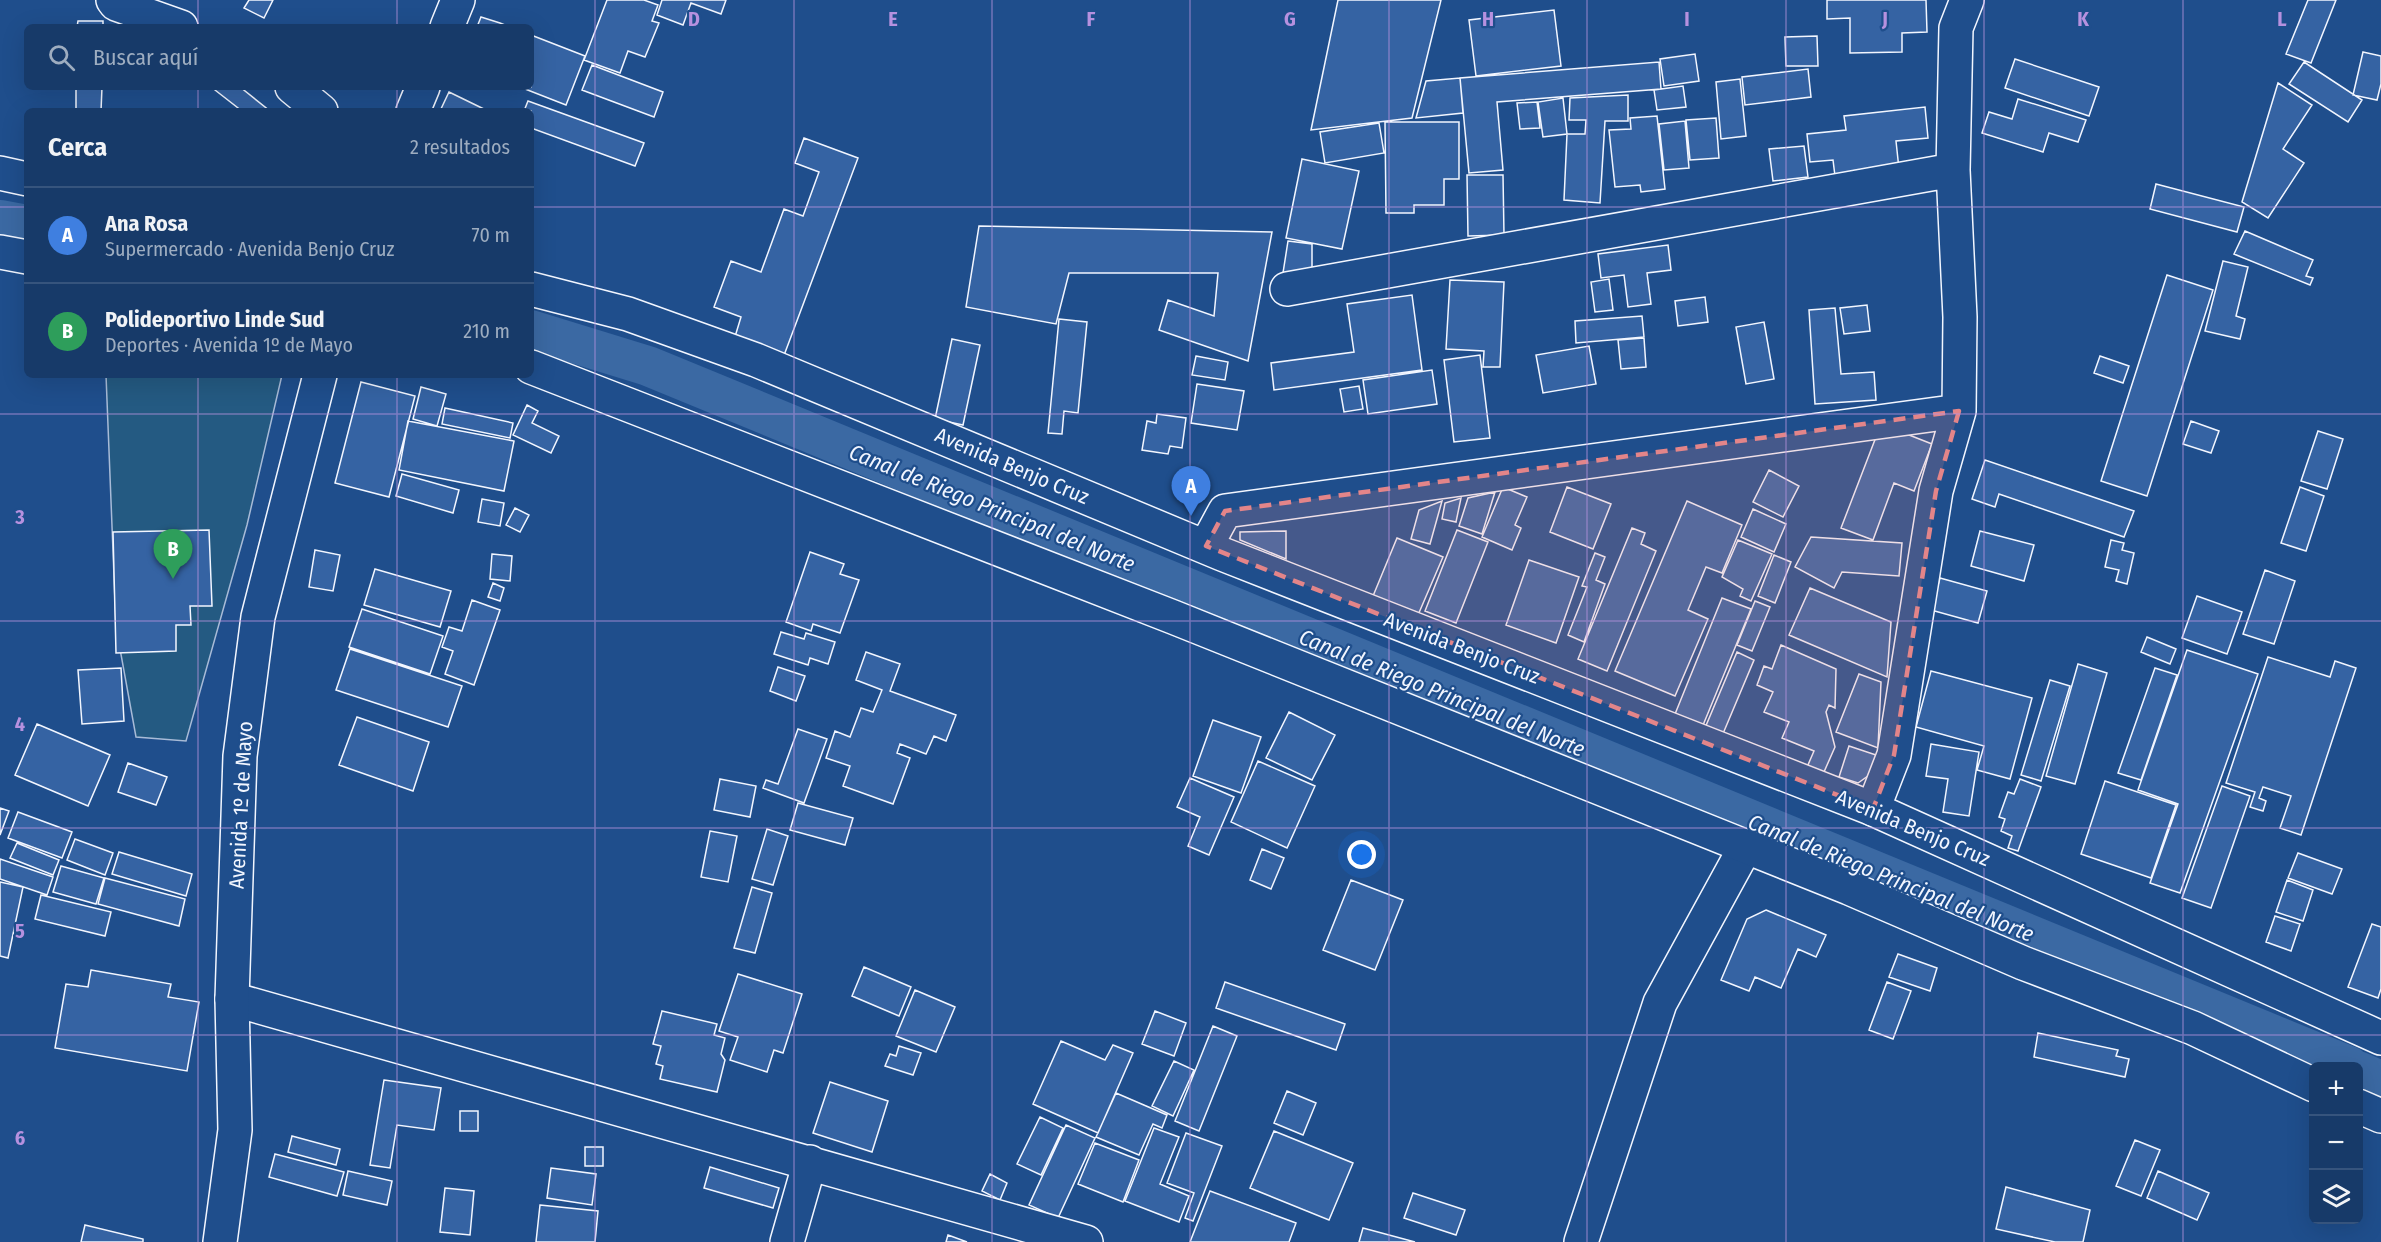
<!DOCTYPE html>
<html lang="es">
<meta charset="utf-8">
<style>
:root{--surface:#173a69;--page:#20416f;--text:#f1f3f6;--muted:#9eadc0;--line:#36547d;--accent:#ffb74d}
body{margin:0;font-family:"Fira Sans Condensed",sans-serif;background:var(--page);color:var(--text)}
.controls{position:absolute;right:18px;bottom:18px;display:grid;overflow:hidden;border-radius:9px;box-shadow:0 6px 24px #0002}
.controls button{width:54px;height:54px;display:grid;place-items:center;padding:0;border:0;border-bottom:2px solid var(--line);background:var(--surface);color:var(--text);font:30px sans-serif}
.you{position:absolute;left:1362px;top:855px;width:21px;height:21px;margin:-15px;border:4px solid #fff;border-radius:50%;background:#1a73e8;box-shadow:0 0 0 9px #1a73e833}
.badge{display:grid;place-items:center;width:39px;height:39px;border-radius:50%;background:var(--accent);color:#fff;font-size:20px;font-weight:700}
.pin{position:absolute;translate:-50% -50px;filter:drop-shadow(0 2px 3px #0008)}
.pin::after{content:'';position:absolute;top:32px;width:21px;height:18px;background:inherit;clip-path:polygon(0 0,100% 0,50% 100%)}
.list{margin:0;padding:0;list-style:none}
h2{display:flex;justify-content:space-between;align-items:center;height:78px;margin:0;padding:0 24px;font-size:26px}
h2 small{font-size:20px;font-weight:400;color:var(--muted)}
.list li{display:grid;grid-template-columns:39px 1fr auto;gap:18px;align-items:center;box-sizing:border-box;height:96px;padding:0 24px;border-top:2px solid var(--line)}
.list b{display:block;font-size:22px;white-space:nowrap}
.list p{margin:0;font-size:20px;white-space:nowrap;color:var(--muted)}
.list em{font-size:20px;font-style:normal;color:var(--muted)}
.icon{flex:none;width:33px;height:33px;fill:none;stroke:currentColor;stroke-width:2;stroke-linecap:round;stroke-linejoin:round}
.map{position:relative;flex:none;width:2381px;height:1242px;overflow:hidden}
.search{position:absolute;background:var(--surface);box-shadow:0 6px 24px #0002;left:24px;top:24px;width:510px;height:66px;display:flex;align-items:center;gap:15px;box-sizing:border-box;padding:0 21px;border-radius:9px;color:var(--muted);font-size:22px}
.panel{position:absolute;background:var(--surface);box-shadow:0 6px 24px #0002;left:24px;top:108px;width:510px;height:270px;border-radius:9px}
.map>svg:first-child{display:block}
</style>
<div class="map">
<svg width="2381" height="1242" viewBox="0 0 2381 1242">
<rect width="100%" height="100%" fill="#1f4e8c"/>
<path fill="#245a82" stroke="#a8bbd7" stroke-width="1.5" d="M106,375H282L247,525L186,741L136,737L116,627Z"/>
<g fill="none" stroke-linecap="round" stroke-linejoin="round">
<path stroke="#3b69a3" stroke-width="40" d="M0,220L27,225
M531,330L648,366L2349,1066
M2358,1071L2381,1081"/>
</g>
<path fill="#3563a3" stroke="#f2f6ff" stroke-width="1.5" d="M249,0H273L264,18L244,8Z
M607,0H644L658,5L652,21L659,23L645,57L628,51L620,73L584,60Z
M662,0H726L721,14L691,3L683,25L657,15Z
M1338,0H1441L1412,118L1311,130Z
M1827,0H1926L1927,32L1902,33V52L1850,53V18L1827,19Z
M2308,0H2336L2311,63L2286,54Z
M1554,10L1561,66L1476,76L1469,20Z
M481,17L500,23L510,27H477Z
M78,21H103V27H77Z
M531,35L585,56L566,105L520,87H531Z
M1817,36L1818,66H1786L1785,37Z
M2363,52L2381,56V84L2377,100L2353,95Z
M1695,54L1699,81L1664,86L1660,59Z
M2015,59L2099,87L2089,116L2005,88Z
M1659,62L1661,89L1497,102L1503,170L1469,173L1460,78Z
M2304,62L2362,100L2348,122L2289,84Z
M592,65L663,92L654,117L582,90Z
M1808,69L1811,97L1745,105L1742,77Z
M1460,78L1463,113L1416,118L1426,81Z
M1740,79L1746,136L1721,139L1716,82Z
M2278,83L2312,105L2283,149L2304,163L2268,218L2242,202Z
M1683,86L1686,107L1657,110L1654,90Z
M76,87H102L101,111H76Z
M218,87H240L270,111H242L215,90Z
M449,92L488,111H440Z
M1628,95V121H1605L1600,203L1564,200L1567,134H1585L1586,120H1569L1570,98Z
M1563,98L1567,134L1543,137L1538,102Z
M2018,99L2086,120L2078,142L2049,133L2043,152L1982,133L1989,112L2012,119Z
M528,101L644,143L635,166L531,128V111H524Z
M1537,102L1540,128L1520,129L1517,103Z
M1925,107L1928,138L1896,141L1899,169L1835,176L1833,160L1810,162L1807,134L1846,130L1844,116Z
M1657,116L1665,189L1641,192L1640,185L1615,187L1609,130L1631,129L1630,118Z
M1716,118L1719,158L1690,160L1686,120Z
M1685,121L1689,168L1664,170L1659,124Z
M1385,122H1459V179H1444V205H1414V213H1386Z
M1379,123L1384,153L1325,163L1320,132Z
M804,138L858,158L783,358L734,340L741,317L714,307L731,261L761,272L784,209L803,216L819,172L795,163Z
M1804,146L1808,177L1773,181L1769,149Z
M1302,159L1359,171L1342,249L1286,238Z
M1467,175H1503L1504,235L1468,236Z
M2156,184L2244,207L2237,232L2150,209Z
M979,226L1272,232L1248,361L1159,330L1168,300L1214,316L1218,273H1069L1056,324L966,307Z
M2245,231L2313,260L2306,276L2313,278L2310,285L2234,254Z
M1288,241L1312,244V270L1283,273Z
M1668,245L1671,270L1647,273L1651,304L1628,307L1624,275L1601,278L1598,254Z
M2223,261L2248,267L2236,316L2245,319L2240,339L2205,331Z
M2167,275L2213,290L2147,496L2101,481Z
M1609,279L1613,310L1595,312L1591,282Z
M1450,280L1504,282L1500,367H1483L1484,351L1446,349Z
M1412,295L1422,370L1274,390L1271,363L1354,352L1347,304Z
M1705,297L1708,322L1678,326L1675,301Z
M1867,305L1870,331L1844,334L1840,308Z
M1835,308L1841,374L1874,372L1876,400L1815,404L1809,310Z
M1642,316L1644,337L1576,343L1575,321Z
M1059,319L1087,322L1078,413L1064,411L1062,434L1048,433Z
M1764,322L1774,379L1746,384L1736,327Z
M1644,338L1646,367L1621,369L1618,340Z
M952,339L980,345L963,425L935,419Z
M1589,346L1596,384L1543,393L1536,355Z
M1480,355L1490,438L1454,442L1444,360Z
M1196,356L1228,362L1225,380L1192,375Z
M2100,356L2129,366L2123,383L2094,373Z
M1432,370L1437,404L1368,414L1363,380Z
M361,382L415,396L389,497L335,483Z
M1197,384L1244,391L1237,430L1191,423Z
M1359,386L1363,409L1344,412L1340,389Z
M421,387L446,394L437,426L413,419Z
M527,405L538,411L532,423L559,436L551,453L513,435Z
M445,408L513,423L510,438L442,424Z
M1157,414L1186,418L1182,448L1170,446L1168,454L1142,450L1147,421L1156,423Z
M408,421L514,441L504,491L399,470Z
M2191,421L2219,431L2211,453L2183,444Z
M1881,424L1932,444L1914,491L1894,483L1873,540L1841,528Z
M2318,431L2343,439L2327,489L2301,481Z
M1985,460L2134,511L2124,537L1999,494L1995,507L1972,499Z
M1769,470L1799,486L1783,517L1753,502Z
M402,474L459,490L453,513L396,496Z
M1503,487L1527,497L1515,525L1521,528L1512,550L1482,537Z
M1567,487L1611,504L1593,549L1550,532Z
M2300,487L2324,496L2306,551L2281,543Z
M1495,492L1482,534L1459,526L1468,498Z
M1461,498L1456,522L1442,519L1445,503Z
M482,499L504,503L500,526L478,522Z
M1442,501L1430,544L1411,539L1419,510Z
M1687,501L1742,525L1722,573L1706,567L1688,610L1708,619L1675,696L1615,671Z
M515,508L529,515L520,532L506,525Z
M1753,509L1786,524L1774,552L1741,537Z
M1632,528L1645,533L1641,544L1656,551L1607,671L1578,659Z
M209,530L212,606H190L191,625H176V651L116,653L113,532Z
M1457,530L1488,542L1456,623L1425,611Z
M1286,531V559L1240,540V532Z
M1980,531L2034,545L2024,581L1971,566Z
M1811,537L1902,543L1899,576L1842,572L1834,588L1795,567Z
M1397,538L1443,557L1418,615L1373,596Z
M1738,540L1772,554L1751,601L1740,596L1743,589L1722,577Z
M2111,540L2124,543L2122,550L2134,553L2127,584L2116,581L2119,570L2105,567Z
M315,550L340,555L333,591L309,587Z
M810,552L844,564L840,574L859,580L840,633L813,624L811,631L786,622Z
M1595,553L1605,557L1596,580L1605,584L1584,642L1568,635L1587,587L1582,586Z
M492,554L512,556L510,581L490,579Z
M1774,555L1791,562L1775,603L1758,596Z
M1529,560L1579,577L1556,643L1506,625Z
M375,569L451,591L440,627L364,605Z
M2265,570L2295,581L2274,644L2243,634Z
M1940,578L1987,591L1978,623L1931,610Z
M493,583L504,588L500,601L488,597Z
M1810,588L1891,622L1887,677L1789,635Z
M2197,596L2242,612L2227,654L2182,638Z
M1722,598L1751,609L1701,730L1673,719Z
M472,600L500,610L474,685L445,674L453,651L442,647L449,627L462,631Z
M1755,601L1770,607L1752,651L1737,645Z
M362,609L443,636L430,674L349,647Z
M781,632L804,639L806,633L835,642L828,664L810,658L808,665L774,654Z
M2147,637L2176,649L2170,664L2141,652Z
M1781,645L1836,669L1835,708L1829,705L1826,712L1835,747L1820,781L1804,774L1814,751L1782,738L1789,722L1764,712L1773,692L1757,685L1764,666L1772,669Z
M350,649L462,686L448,727L336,690Z
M2187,650L2258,674L2180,893L2150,883L2178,804L2138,790Z
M866,652L900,664L890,691L956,715L946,741L934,736L926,754L900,744L897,753L910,758L893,804L843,786L850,766L826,758L835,731L850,737L861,708L873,712L882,690L856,680Z
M1737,652L1754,660L1722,736L1705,728Z
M2268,657L2330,677L2335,661L2356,668L2301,835L2280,828L2291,796L2263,787L2259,798L2266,801L2263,811L2250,807L2255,792L2226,783Z
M2078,664L2107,673L2075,784L2046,776Z
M778,667L805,676L796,701L770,691Z
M121,668L124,721L82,724L78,670Z
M2155,668L2177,675L2141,780L2118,773Z
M1931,671L2032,698L2010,779L1977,770L1984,746L1916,727Z
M1859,674L1881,682L1878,748L1836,732Z
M2050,680L2070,686L2041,781L2021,775Z
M1289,712L1335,735L1312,780L1266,758Z
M357,717L429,742L413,791L339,765Z
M1213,720L1261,737L1241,793L1193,776Z
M37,724L110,755L88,806L15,775Z
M798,729L827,739L804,803L763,788L766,780L778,784Z
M1931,744L1979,752L1969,816L1943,812L1948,779L1926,776Z
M1849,746L1879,756L1875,771L1858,783L1839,777Z
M1258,761L1315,786L1287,848L1231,822Z
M128,763L167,777L156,805L118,792Z
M1190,778L1234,797L1209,855L1188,846L1200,817L1177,807Z
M720,779L756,786L750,817L714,810Z
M2020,779L2041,787L2018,851L2008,848L2012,836L2001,831L2005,819L1999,817L2008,792L2014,794Z
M2105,781L2176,805L2151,878L2081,854Z
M2222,786L2250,796L2211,908L2182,898Z
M798,803L853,818L845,845L790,830Z
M0,808L9,811L0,835Z
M18,812L72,832L62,858L8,838Z
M767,829L788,836L773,885L752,879Z
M710,831L737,836L728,882L701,877Z
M75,839L113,853L105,875L67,860Z
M17,843L59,860L53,875L10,858Z
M1262,849L1284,858L1271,889L1250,880Z
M119,852L192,874L186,896L112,874Z
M2298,853L2342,869L2332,894L2288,878Z
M0,859L53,877L47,895L0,879Z
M61,866L104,878L96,904L53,892Z
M105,878L185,899L179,926L98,904Z
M1351,880L1403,900L1375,970L1323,950Z
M2287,880L2313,890L2303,921L2276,912Z
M0,882L23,887L8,958L0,956Z
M752,887L772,893L755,953L734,948Z
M41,895L111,912L105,936L35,919Z
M1766,910L1826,935L1816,957L1798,949L1781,988L1755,977L1749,991L1721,980L1747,919Z
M2275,916L2300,924L2291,951L2266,942Z
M2372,924L2381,927V989L2378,998L2348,987Z
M1898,954L1937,968L1930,991L1889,977Z
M864,967L911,987L899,1016L852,996Z
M91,970L171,984L168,997L199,1002L187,1071L55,1048L66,984L88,987Z
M738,974L802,994L783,1053L774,1050L767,1072L730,1060L738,1037L719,1031Z
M1225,982L1345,1024L1336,1050L1216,1008Z
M1887,982L1911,991L1893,1039L1869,1030Z
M915,990L955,1007L936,1052L896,1036Z
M662,1011L717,1024L714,1035L725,1038L721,1054L725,1060L717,1092L660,1079L663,1066L656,1064L661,1046L653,1044Z
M1155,1011L1186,1023L1174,1056L1142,1044Z
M1213,1026L1237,1036L1199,1131L1175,1121Z
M2038,1033L2118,1050L2116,1056L2129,1059L2125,1077L2034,1057Z
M1061,1041L1105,1060L1113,1045L1133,1053L1098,1133L1033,1104Z
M899,1046L921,1053L913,1075L885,1066L890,1054L896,1056Z
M1174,1061L1194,1070L1173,1116L1152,1106Z
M384,1080L441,1088L434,1130L397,1125L390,1168L370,1165Z
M830,1082L888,1101L872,1152L813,1133Z
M1287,1091L1316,1103L1303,1135L1274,1123Z
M1116,1093L1167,1115L1162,1128L1153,1124L1139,1155L1096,1137Z
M460,1111H478V1131H460Z
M1040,1117L1063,1128L1041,1175L1017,1164Z
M1066,1125L1095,1138L1058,1218L1029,1205Z
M1154,1128L1179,1137L1160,1184L1189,1196L1179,1222L1125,1201Z
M1274,1131L1353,1163L1329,1220L1250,1188Z
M1186,1133L1222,1146L1193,1221L1185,1218L1194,1193L1167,1183Z
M292,1136L340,1149L336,1165L288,1152Z
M2135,1140L2160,1150L2141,1196L2116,1186Z
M1095,1143L1139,1160L1123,1202L1078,1184Z
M585,1147H603V1166H585Z
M275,1154L344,1172L337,1196L269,1177Z
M710,1167L779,1188L773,1208L704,1188Z
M551,1168L596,1174L592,1205L547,1198Z
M348,1171L392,1181L387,1205L343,1195Z
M2158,1171L2209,1193L2197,1220L2147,1198Z
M990,1174L1007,1183L1000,1200L982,1191Z
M2006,1187L2090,1210L2083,1242H2055L1996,1229Z
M445,1188L474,1191L470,1235L440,1232Z
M1210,1191L1296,1223L1289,1242H1190Z
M1413,1193L1465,1210L1456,1235L1404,1218Z
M540,1205L598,1211L595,1242H536Z
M85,1225L143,1239V1242H81Z
M1363,1228L1415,1242H1359Z
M948,1235L967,1242H946Z"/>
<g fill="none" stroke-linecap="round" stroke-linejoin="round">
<defs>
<path id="minor" d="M1287,289L1953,170
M1206,546L1225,511L1959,411
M1873,809L1894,755L1936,491L1959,411L1960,317L1953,170L1956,28L1967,0
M232,999L1086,1242
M787,1242L810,1162
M1581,1242L1660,1003L1746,846"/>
<path id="tertiary" d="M113,0L116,4L181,27
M292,87L321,111
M0,173L27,179
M0,252L27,257"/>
<path id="secondary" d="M447,27L458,0
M413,111L423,87
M531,289L628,314L756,360L1222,554L1873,809L2381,1038
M531,367L1173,617L1849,888L2023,963L2193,1028L2314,1085
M2358,1106L2381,1116
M220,1242L235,1130L232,999L240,756L258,617L320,375"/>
</defs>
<use href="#minor" stroke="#f2f6ff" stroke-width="36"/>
<use href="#tertiary" stroke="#f2f6ff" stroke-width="36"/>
<use href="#secondary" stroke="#f2f6ff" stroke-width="36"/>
<use href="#minor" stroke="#1f4e8c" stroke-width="33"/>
<use href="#tertiary" stroke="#1f4e8c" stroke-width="33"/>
<use href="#secondary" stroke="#1f4e8c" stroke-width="33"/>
</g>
<path fill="#e38589" fill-opacity="0.2" stroke="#e38589" stroke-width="4.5" stroke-dasharray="12 8" stroke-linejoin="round" d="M1959,411L1936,491L1894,755L1873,809L1206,546L1225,511Z"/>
<path fill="none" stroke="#b691df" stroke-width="1.5" stroke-opacity="0.55" d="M198,0V27M397,0V27M595,0V1242M794,0V1242M992,0V1242M1190,0V1242M1389,0V1242M1587,0V1242M1786,0V1242M1984,0V1242M2183,0V1242M198,87V111M397,87V111M0,207H27M531,207H2381M198,375V1242M397,375V1242M0,414H2381M0,621H2381M0,828H2381M0,1035H2381"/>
<g text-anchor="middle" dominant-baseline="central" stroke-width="4.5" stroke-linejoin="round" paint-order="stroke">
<g font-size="21" fill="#f2f6ff" stroke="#1f4e8c">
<text transform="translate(1012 466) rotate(23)">Avenida Benjo Cruz</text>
<text transform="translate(1462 648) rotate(21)">Avenida Benjo Cruz</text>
<text transform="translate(241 805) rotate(-87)">Avenida 1º de Mayo</text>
<text transform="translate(1913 828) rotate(23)">Avenida Benjo Cruz</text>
</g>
<g font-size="22" font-style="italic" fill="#f2f6ff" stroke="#1f4e8c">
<text transform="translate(992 508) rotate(22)">Canal de Riego Principal del Norte</text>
<text transform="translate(1442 693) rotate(22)">Canal de Riego Principal del Norte</text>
<text transform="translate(1891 878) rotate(22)">Canal de Riego Principal del Norte</text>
</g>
</g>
<g font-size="20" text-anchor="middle" font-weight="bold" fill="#b691df" stroke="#1f4e8c" stroke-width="4.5" stroke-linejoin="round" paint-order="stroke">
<text x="694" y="26">D</text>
<text x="893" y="26">E</text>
<text x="1091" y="26">F</text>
<text x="1290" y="26">G</text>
<text x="1488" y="26">H</text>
<text x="1687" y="26">I</text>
<text x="1885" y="26">J</text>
<text x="2083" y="26">K</text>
<text x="2282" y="26">L</text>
<text x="20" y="524">3</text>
<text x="20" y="731">4</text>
<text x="20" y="938">5</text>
<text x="20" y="1145">6</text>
</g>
</svg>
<div class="controls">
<button>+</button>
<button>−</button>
<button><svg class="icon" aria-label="layers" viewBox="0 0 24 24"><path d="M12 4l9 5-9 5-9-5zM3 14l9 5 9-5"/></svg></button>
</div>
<div class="you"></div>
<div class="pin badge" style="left:1191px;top:516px;background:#3f7fe0">A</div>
<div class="pin badge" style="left:173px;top:579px;background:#2e9e5b">B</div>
<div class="search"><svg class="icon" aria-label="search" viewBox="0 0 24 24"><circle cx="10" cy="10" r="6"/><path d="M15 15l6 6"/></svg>Buscar aquí</div>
<section class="panel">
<h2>Cerca<small>2 resultados</small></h2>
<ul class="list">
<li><span class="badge" style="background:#3f7fe0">A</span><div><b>Ana Rosa</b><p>Supermercado · Avenida Benjo Cruz</p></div><em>70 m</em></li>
<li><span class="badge" style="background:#2e9e5b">B</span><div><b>Polideportivo Linde Sud</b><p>Deportes · Avenida 1º de Mayo</p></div><em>210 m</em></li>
</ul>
</section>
</div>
